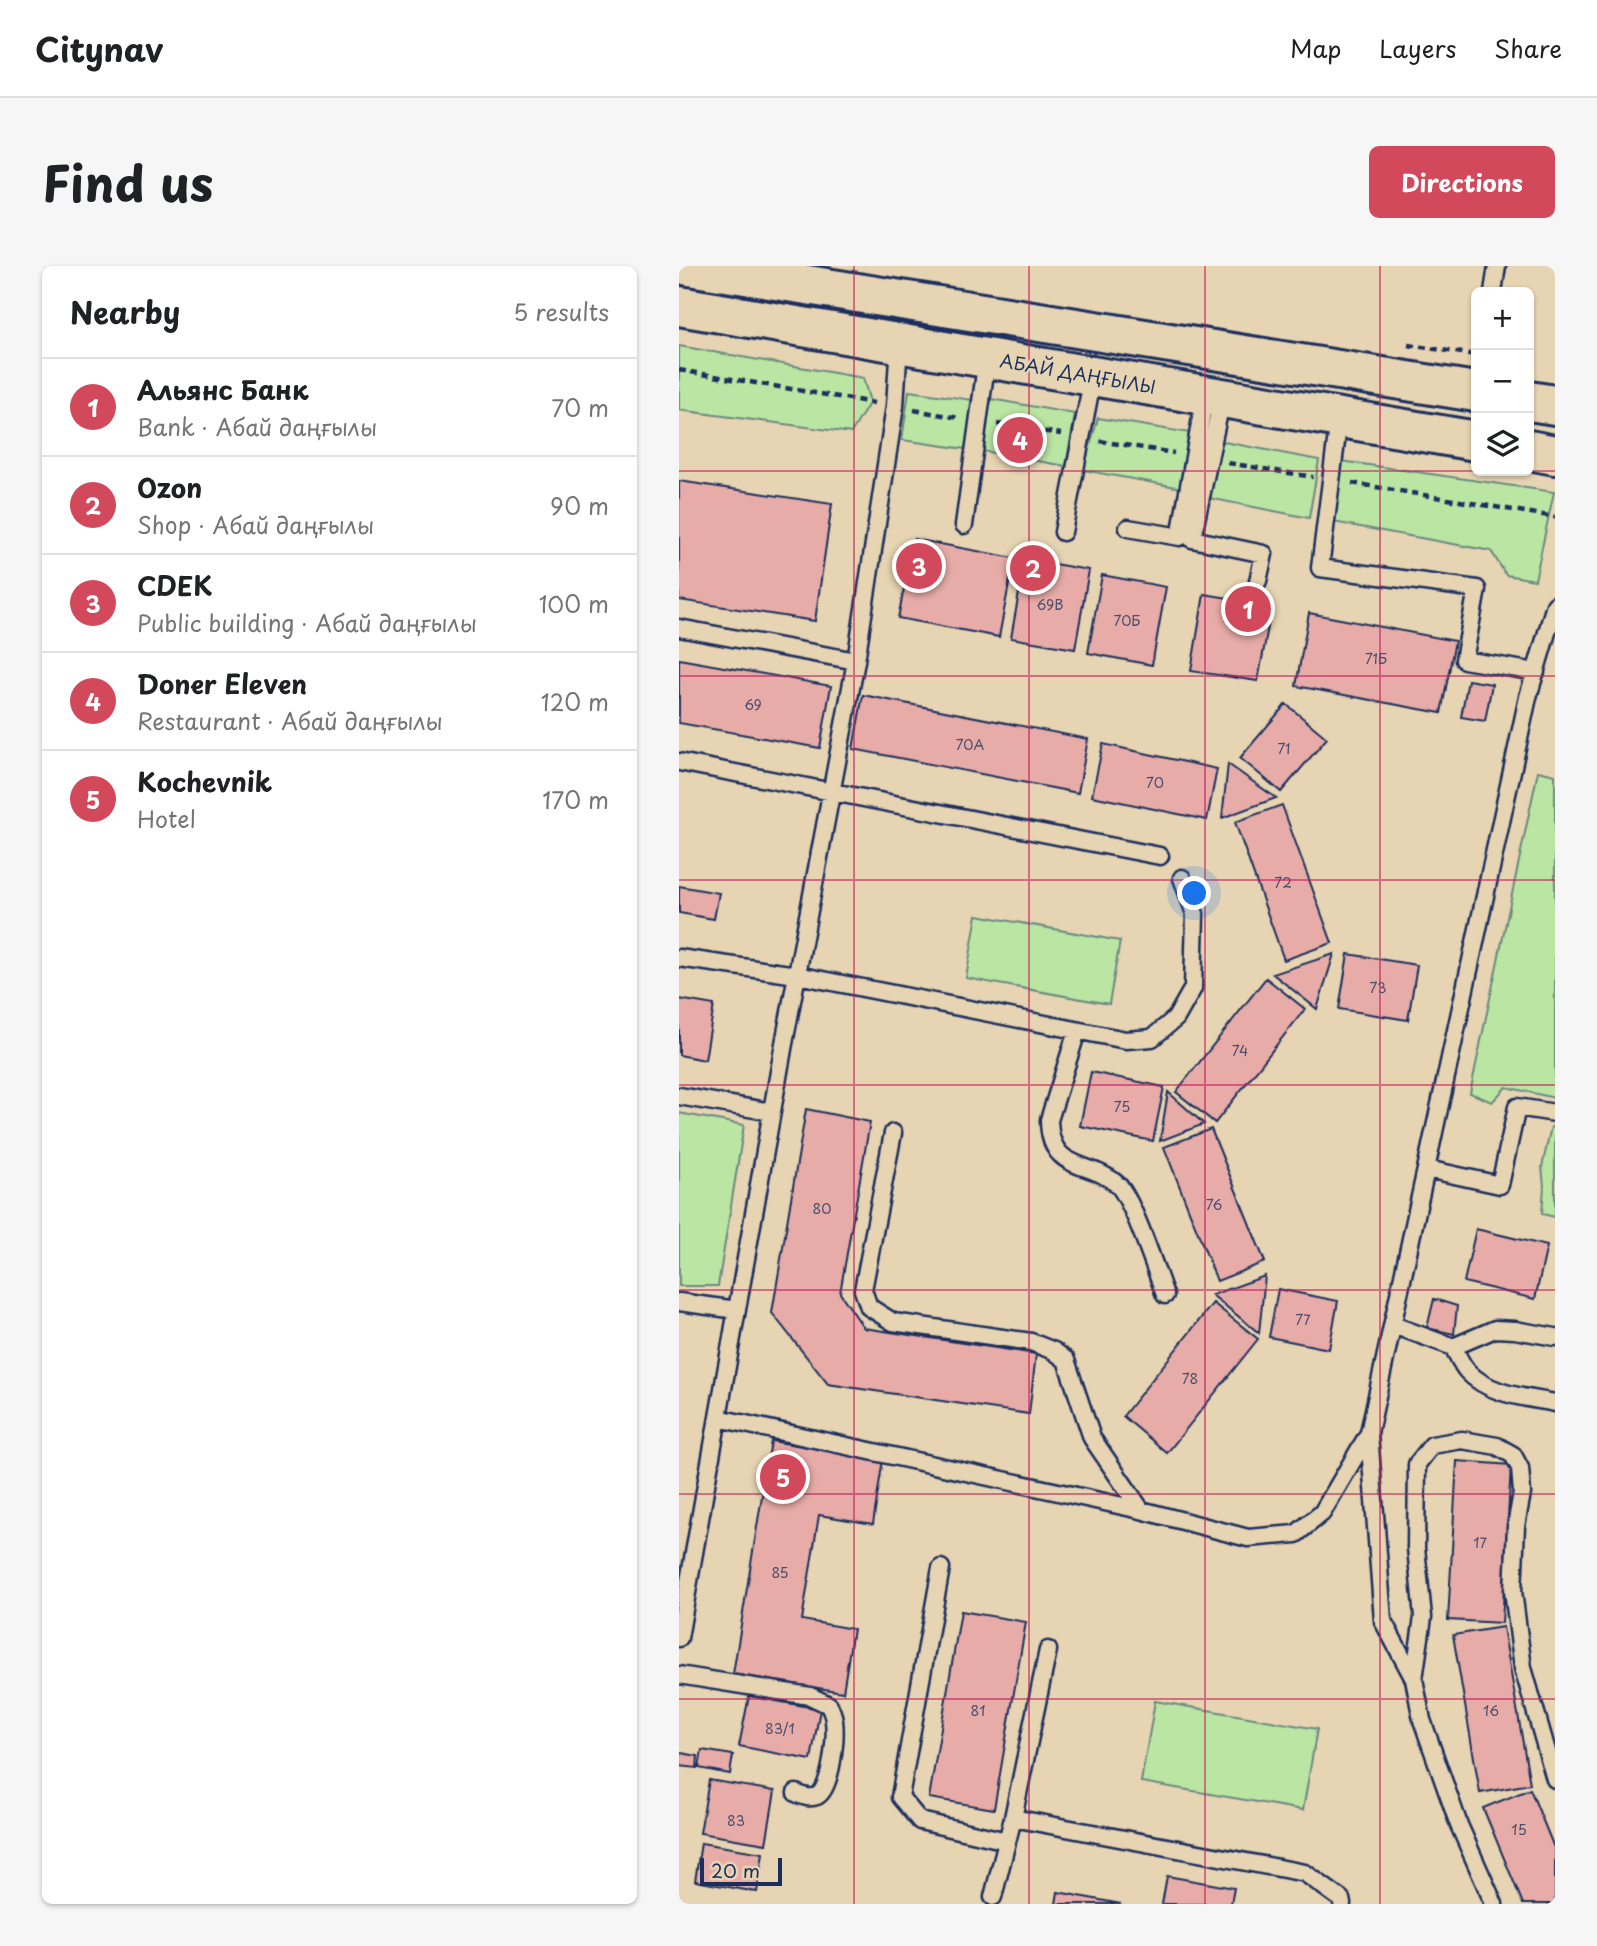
<!DOCTYPE html>
<meta charset="utf-8">
<style>
:root{--surface:#fff;--page:#f6f6f6;--text:#202124;--muted:#757577;--line:#e0e0e0;--accent:#d1495b}
body{margin:0;font-family:"Playpen Sans",sans-serif;background:var(--page);color:var(--text)}
.controls{position:absolute;right:21px;top:21px;display:grid;overflow:hidden;border-radius:10px;box-shadow:0 2px 5px #0004}
.controls button{width:63px;height:63px;display:grid;place-items:center;padding:0;border:0;border-bottom:2px solid var(--line);background:var(--surface);color:var(--text);font:35px sans-serif}
.scale{position:absolute;left:21px;bottom:18px;width:82px;box-sizing:border-box;padding-left:7px;border:4px solid #1b2f5e;border-top:0;font-size:19px;line-height:24px;white-space:nowrap;color:#1b2f5e;-webkit-text-stroke:5px #e6d4b2;paint-order:stroke}
.you{position:absolute;left:516px;top:628px;width:24px;height:24px;margin:-18px;border:5px solid #fff;border-radius:50%;background:#1a73e8;box-shadow:0 0 0 10px #1a73e833}
.badge{display:grid;place-items:center;width:46px;height:46px;border-radius:50%;background:var(--accent);color:#fff;font-size:23px;font-weight:700}
.pin{position:absolute;translate:-50% -50%;border:4px solid #fff;box-shadow:0 2px 7px #0006}
.list{margin:0;padding:0;list-style:none}
h2{display:flex;justify-content:space-between;align-items:center;height:91px;margin:0;padding:0 28px;font-size:30px}
h2 small{font-size:23px;font-weight:400;color:var(--muted)}
.list li{display:grid;grid-template-columns:46px 1fr auto;gap:21px;align-items:center;box-sizing:border-box;height:98px;padding:0 28px;border-top:2px solid var(--line)}
.list b{display:block;font-size:26px;white-space:nowrap}
.list p{margin:0;font-size:23px;white-space:nowrap;color:var(--muted)}
.list em{font-size:23px;font-style:normal;color:var(--muted)}
.icon{flex:none;width:38px;height:38px;fill:none;stroke:currentColor;stroke-width:2;stroke-linecap:round;stroke-linejoin:round}
.map{position:relative;flex:none;width:876px;height:1638px;overflow:hidden;border-radius:10px}
header{display:flex;align-items:center;gap:42px;box-sizing:border-box;height:98px;padding:0 35px;background:var(--surface);border-bottom:2px solid var(--line)}
header strong{font-size:33px}
nav{display:flex;gap:38px;margin-inline-start:auto;font-size:24px}
.intro{display:flex;align-items:center;justify-content:space-between;box-sizing:border-box;height:168px;padding:0 42px}
h1{margin:0;font-size:49px}
.button{padding:18px 32px;border-radius:10px;background:var(--accent);color:#fff;font-size:24px;font-weight:700}
main{display:flex;gap:42px;padding:0 42px}
aside{flex:1;background:var(--surface);border-radius:10px;box-shadow:0 2px 5px #0004}
.map>svg:first-child{display:block}
</style>
<header>
<strong>Citynav</strong>
<nav><a>Map</a><a>Layers</a><a>Share</a></nav>
</header>
<div class="intro"><h1>Find us</h1><a class="button">Directions</a></div>
<main>
<aside>
<h2>Nearby<small>5 results</small></h2>
<ul class="list">
<li><span class="badge">1</span><div><b>Альянс Банк</b><p>Bank · Абай даңғылы</p></div><em>70 m</em></li>
<li><span class="badge">2</span><div><b>Ozon</b><p>Shop · Абай даңғылы</p></div><em>90 m</em></li>
<li><span class="badge">3</span><div><b>CDEK</b><p>Public building · Абай даңғылы</p></div><em>100 m</em></li>
<li><span class="badge">4</span><div><b>Doner Eleven</b><p>Restaurant · Абай даңғылы</p></div><em>120 m</em></li>
<li><span class="badge">5</span><div><b>Kochevnik</b><p>Hotel</p></div><em>170 m</em></li>
</ul>
</aside>
<div class="map">
<svg width="876" height="1638" viewBox="0 0 876 1638">
<rect width="100%" height="100%" fill="#e6d4b2"/>
<filter id="ink" filterUnits="userSpaceOnUse"><feTurbulence type="fractalNoise" baseFrequency=".0143" numOctaves="2"/><feDisplacementMap in="SourceGraphic" scale="14" xChannelSelector="R" yChannelSelector="G"/><feConvolveMatrix kernelMatrix="1 2 1 2 8 2 1 2 1" color-interpolation-filters="sRGB"/></filter>
<g filter="url(#ink)">
<path fill="#bae5a2" stroke="#6a8a80" stroke-width="2" d="M0,80L184,112L191,136L172,167L0,144Z
M230,125L294,134L287,183L223,174Z
M312,133L396,148L387,200L303,185Z
M419,152L511,167L503,222L404,204Z
M540,175L640,194L630,252L530,232Z
M662,195L875,226L856,314L827,309L812,285L654,256Z
M859,505L876,509V832L827,821L813,836L791,827Z
M298,649L441,675L430,738L287,712Z
M0,847L65,859L39,1020H0Z
M876,860V951L863,948L865,920L863,901L872,861Z
M476,1435L638,1463L624,1544L462,1516Z"/>
<path fill="#e7aca7" stroke="#1b2f5e" stroke-width="2" d="M328,164L356,168L354,185L326,180Z
M0,215L153,238L136,355L0,334Z
M235,273L335,292L320,371L219,352Z
M346,293L410,304L396,383L332,372Z
M423,309L487,321L473,399L409,387Z
M525,328L593,339L579,415L512,405Z
M630,347L776,375L762,447L617,420Z
M0,393L152,420L141,482L0,457Z
M789,414L813,418L806,455L782,451Z
M184,429L409,473L399,527L174,483Z
M607,438L648,472L602,526L561,492Z
M424,478L538,503L528,554L413,530Z
M549,498L597,532L543,552Z
M603,539L653,677L605,694L556,556Z
M0,620L40,627L35,653L0,647Z
M655,688L638,743L594,708Z
M669,688L738,699L729,754L660,743Z
M587,712L626,743L536,857L497,826Z
M0,733L35,739L26,794L0,789Z
M412,806L485,821L474,875L401,860Z
M489,826L525,858L481,875Z
M127,843L191,856L161,1027L185,1062L357,1088L350,1148L149,1118L93,1047Z
M532,863L586,996L538,1015L485,881Z
M797,963L868,980L856,1033L785,1016Z
M586,1010L580,1067L533,1029Z
M599,1023L659,1035L650,1083L590,1071Z
M755,1033L778,1040L775,1068L748,1062Z
M534,1037L579,1073L488,1187L444,1150Z
M92,1175L204,1193L194,1258L140,1249L123,1354L174,1363L164,1426L54,1408Z
M778,1195L832,1199L823,1357L769,1354Z
M282,1345L347,1356L315,1543L250,1532Z
M824,1361L851,1518L801,1527L774,1369Z
M70,1430L141,1443L132,1494L60,1480Z
M23,1484L54,1489L51,1508L20,1502Z
M2,1487L19,1490L18,1502L0,1500Z
M30,1514L96,1525L87,1578L21,1567Z
M851,1523L876,1584V1638H844L804,1542Z
M22,1577L84,1587L78,1626L16,1615Z
M488,1610L555,1622L552,1638H483Z
M379,1626L442,1638H377Z"/>
<g fill="none" stroke-linecap="round" stroke-linejoin="round">
<defs>
<path id="service" d="M814,26L818,0
M543,132L513,273L585,288L579,315
M660,152L641,302L798,323L785,394L857,406
M285,259L308,92
M449,262L501,271L526,129
M384,266L414,110
M0,362L177,395
M0,496L481,590
M0,692L118,709L447,774L473,772L497,752L514,722L516,648L503,612
M398,765L370,854C371,908 411,893 439,919C454,934 477,1005 486,1029
M0,830L93,846
M214,867L184,1024L190,1041L214,1056L352,1076L375,1085L387,1094L413,1172L462,1244
M748,903L821,919L838,841L876,847
M0,1036L58,1044
M714,1059L774,1081C778,1088 782,1098 788,1105C810,1129 846,1131 876,1137
M774,1081L816,1063L836,1064L876,1071
M39,1152L462,1244L569,1272L617,1268L643,1247L690,1167
M262,1302L221,1531L241,1555L328,1575
M0,1372L104,783L177,395L216,140L220,77
M0,1409L131,1430L150,1439C152,1444 155,1450 155,1455C157,1470 153,1522 138,1530C130,1533 124,1530 117,1527
M735,1413L744,1351L737,1282L738,1198L753,1179L783,1174L818,1180L834,1189L841,1202L843,1227L837,1260L834,1325L844,1402L876,1513
M334,1552L626,1607L662,1633L663,1638
M314,1631L334,1552L369,1384
M815,1638L780,1559L743,1454L735,1413L704,1355L690,1167L849,431L876,339"/>
<path id="secondary" d="M10,0L797,126
M0,40L797,175
M850,135L876,139
M850,184L876,189"/>
</defs>
<use href="#service" stroke="#1b2f5e" stroke-width="21"/>
<use href="#secondary" stroke="#1b2f5e" stroke-width="44"/>
<path stroke="#1b2f5e" stroke-width="4.5" stroke-dasharray="7 5" stroke-linecap="butt" d="M729,79L797,89
M0,104L195,137
M235,144L281,152
M318,158L382,168
M421,175L495,187
M549,197L634,211
M673,217L876,251"/>
<use href="#service" stroke="#e6d4b2" stroke-width="16"/>
<use href="#secondary" stroke="#e6d4b2" stroke-width="38"/>
</g>
</g>
<path fill="none" stroke="#c2185b" stroke-width="2" stroke-opacity="0.55" d="M175,0V1638M350,0V1638M526,0V1638M701,0V1638M0,205H797M797,205H850M850,205H876M0,410H876M0,614H876M0,819H876M0,1024H876M0,1228H876M0,1433H876"/>
<g text-anchor="middle" dominant-baseline="central" stroke-width="5" stroke-linejoin="round" paint-order="stroke">
<g font-size="14" fill="#4e4e70">
<text x="371" y="338">69В</text>
<text x="448" y="354">70Б</text>
<text x="697" y="392">71Б</text>
<text x="74" y="438">69</text>
<text x="291" y="478">70А</text>
<text x="605" y="482">71</text>
<text x="476" y="516">70</text>
<text x="604" y="616">72</text>
<text x="699" y="721">73</text>
<text x="561" y="784">74</text>
<text x="443" y="840">75</text>
<text x="535" y="938">76</text>
<text x="143" y="942">80</text>
<text x="624" y="1053">77</text>
<text x="511" y="1112">78</text>
<text x="801" y="1276">17</text>
<text x="101" y="1306">85</text>
<text x="299" y="1444">81</text>
<text x="812" y="1444">16</text>
<text x="101" y="1462">83/1</text>
<text x="57" y="1554">83</text>
<text x="840" y="1563">15</text>
</g>
<g font-size="18" fill="#1b2f5e" stroke="#e6d4b2">
<text transform="translate(399 107) rotate(10)">АБАЙ ДАҢҒЫЛЫ</text>
</g>
</g>
</svg>
<div class="controls">
<button>+</button>
<button>−</button>
<button><svg class="icon" aria-label="layers" viewBox="0 0 24 24"><path d="M12 4l9 5-9 5-9-5zM3 14l9 5 9-5"/></svg></button>
</div>
<div class="scale">20 m</div>
<div class="you"></div>
<div class="pin badge" style="left:569px;top:343px">1</div>
<div class="pin badge" style="left:354px;top:302px">2</div>
<div class="pin badge" style="left:240px;top:300px">3</div>
<div class="pin badge" style="left:341px;top:174px">4</div>
<div class="pin badge" style="left:104px;top:1211px">5</div>
</div>
</main>
